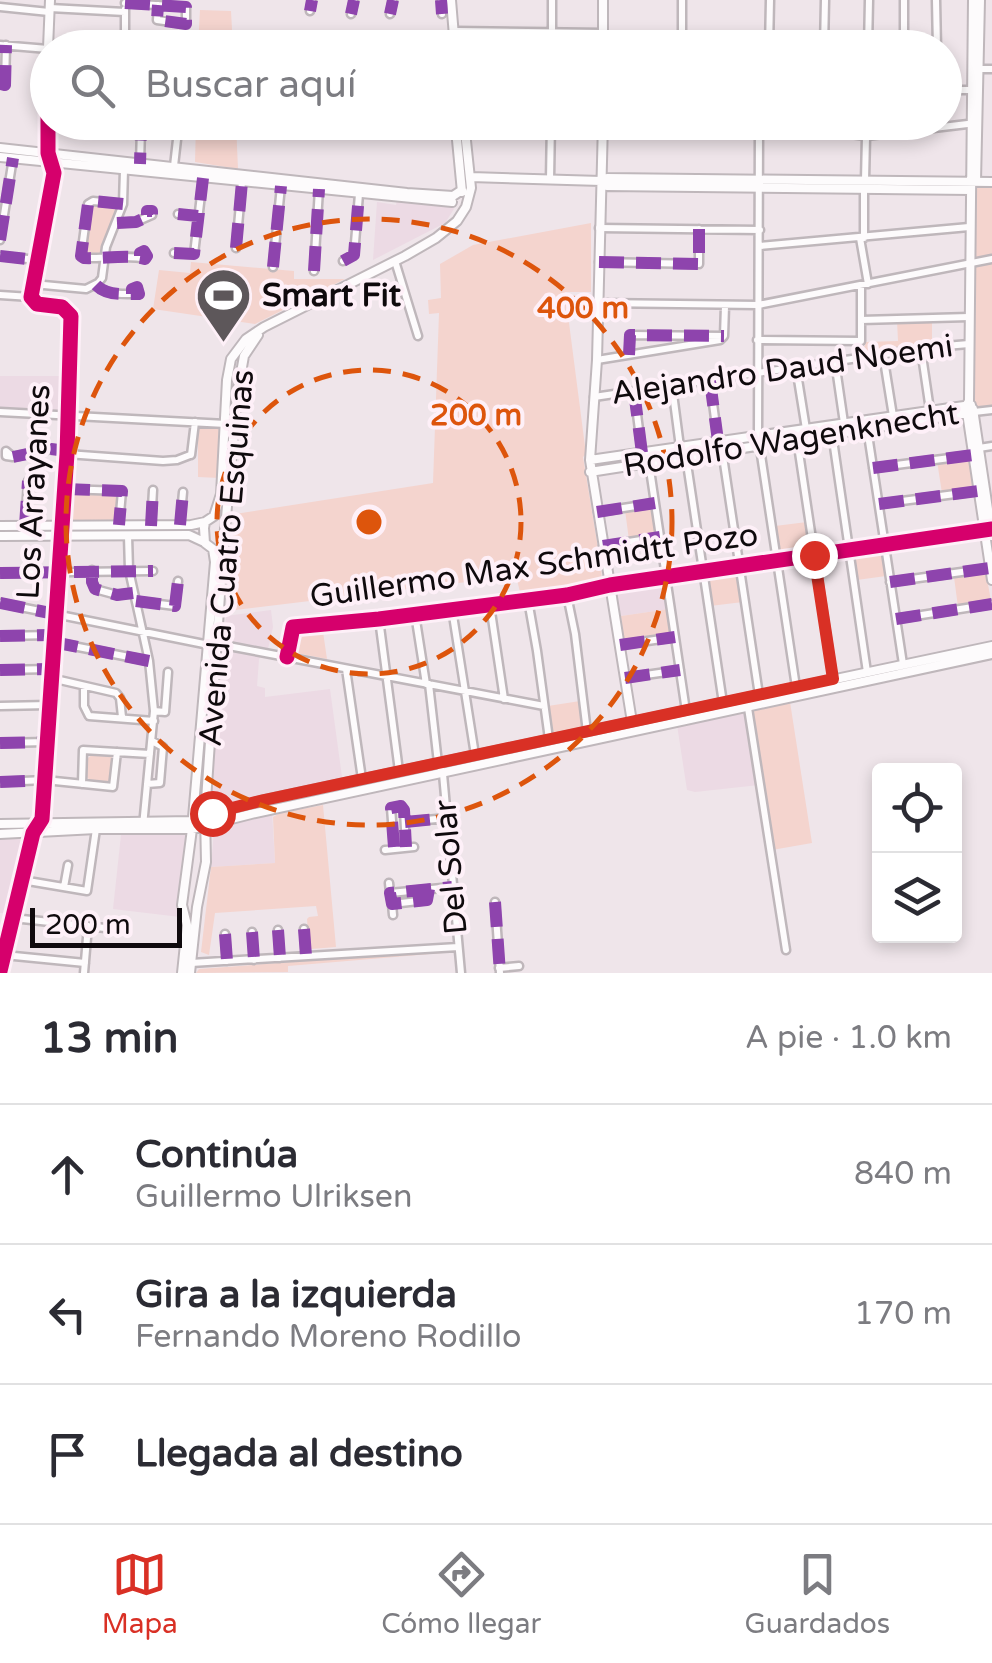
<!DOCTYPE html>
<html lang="es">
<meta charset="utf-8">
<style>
:root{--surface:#fff;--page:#f2f2f3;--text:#2b2b33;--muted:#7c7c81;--line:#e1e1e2;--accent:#d93025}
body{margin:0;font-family:"Varela Round",sans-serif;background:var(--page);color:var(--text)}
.controls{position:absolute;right:30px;bottom:30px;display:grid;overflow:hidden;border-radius:10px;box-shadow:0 5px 15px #0003}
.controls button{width:90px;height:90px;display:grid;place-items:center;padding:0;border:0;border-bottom:2px solid var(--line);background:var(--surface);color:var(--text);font:50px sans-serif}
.scale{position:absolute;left:30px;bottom:25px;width:152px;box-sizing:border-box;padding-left:10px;border:5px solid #0f0a0d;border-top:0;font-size:28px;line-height:35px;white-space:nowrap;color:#0f0a0d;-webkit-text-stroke:8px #fef0f8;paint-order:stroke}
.stop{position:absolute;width:30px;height:30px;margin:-22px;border:8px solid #d93025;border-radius:50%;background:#fff}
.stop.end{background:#d93025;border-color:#fff;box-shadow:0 2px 10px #0008}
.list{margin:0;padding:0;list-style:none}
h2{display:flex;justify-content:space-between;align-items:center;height:130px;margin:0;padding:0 40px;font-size:42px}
h2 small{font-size:32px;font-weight:400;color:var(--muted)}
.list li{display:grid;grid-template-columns:65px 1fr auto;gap:30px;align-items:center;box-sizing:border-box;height:140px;padding:0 40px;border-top:2px solid var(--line)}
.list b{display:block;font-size:38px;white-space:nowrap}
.list p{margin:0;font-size:32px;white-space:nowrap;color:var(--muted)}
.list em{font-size:32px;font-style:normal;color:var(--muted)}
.icon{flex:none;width:55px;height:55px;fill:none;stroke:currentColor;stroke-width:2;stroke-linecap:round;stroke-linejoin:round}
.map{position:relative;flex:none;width:992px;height:973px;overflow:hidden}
.search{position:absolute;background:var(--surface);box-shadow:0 5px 15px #0003;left:30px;right:30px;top:30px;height:110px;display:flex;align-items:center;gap:25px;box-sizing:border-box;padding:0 35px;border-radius:55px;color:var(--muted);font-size:38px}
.sheet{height:550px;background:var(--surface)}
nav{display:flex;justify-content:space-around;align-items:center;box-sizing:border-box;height:140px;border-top:2px solid var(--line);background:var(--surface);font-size:28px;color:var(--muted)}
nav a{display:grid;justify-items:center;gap:5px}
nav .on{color:var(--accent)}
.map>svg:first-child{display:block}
</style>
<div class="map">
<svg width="992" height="973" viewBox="0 0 992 973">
<rect width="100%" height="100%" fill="#efe5ea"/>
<path fill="#ecdae4" d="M397,199L451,203L454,209L445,223L373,260L377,202L396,205Z
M0,376H62L61,412L0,410Z
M664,582L669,609L621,616L616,590Z
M271,610L273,627L268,649L259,659L257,686L265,688V697L330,689L342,777L338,781L271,795L275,863L211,867L214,830L209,808L226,616Z
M747,710L759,785L695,792L687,790L677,725Z
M186,834L178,910L180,917L113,909L121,835Z
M28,837L10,913H0V838Z"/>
<path fill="#f4d4ce" d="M200,10L231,11L233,47H198Z
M196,123H236L238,169L195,162Z
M978,187H992V255L973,259L975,192Z
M90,203L119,206L100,257L85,255L83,253Z
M591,223V292H565L586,454L583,457L601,566L602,582L567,590L521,596L516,576L227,611L235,514L433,483L439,313L429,314L428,300L441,298L440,264L473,245Z
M191,262L294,271V279H345L255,324L153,309L159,270L190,273Z
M992,263V407L977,408L973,402V267Z
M932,320V341H961L859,354V347L865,346V342L898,341L897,321Z
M198,426L223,428L220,478L198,477Z
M969,458L975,490L942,493L937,461Z
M68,493L118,494V522H65Z
M653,505L658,535L629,540L625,510Z
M807,522L811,552L780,557L775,526Z
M882,550L886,576L857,580L853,555Z
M737,570L743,602L710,606L707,575Z
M986,573L991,601L958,607L954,577Z
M669,609L673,635L624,642L621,616Z
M322,625L327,659L291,652L295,632L298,629Z
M580,701L582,729L555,735L552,733L548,706Z
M790,702L812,843L772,850L750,711Z
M94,753L108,754L112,757L111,779L105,784L92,783L87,777L88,758Z
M323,805L336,947L311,949L309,946L307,919L309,917L318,916L316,906L215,913L209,955L201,952L211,867L275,863L273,817L280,813Z
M452,950L454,952L288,966V972L196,973L199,969Z"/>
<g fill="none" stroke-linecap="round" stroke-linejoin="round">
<defs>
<path id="street" d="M441,0L442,14
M552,0V48
M936,0L937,48
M125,3L186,7V24L157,20L158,5
M0,7L49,12
M50,8L125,12
M125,9V48
M310,11L312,0
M351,14L354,0
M390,14L393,0
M454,31L603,33
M682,37V0
M0,45L48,49
M85,48V45L110,48
M645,48V42L651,37L714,39L719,43V48
M769,48L770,0
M824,48L825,0
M868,48L869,0
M904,48V0
M979,69H992
M0,84L5,85L6,45
M944,90H973
M130,122L141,128L140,164
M759,122L758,435L796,687
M602,124L756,125L764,123L866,136L976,123
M465,132L602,134
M174,166L179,122
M550,179L551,122
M865,180L866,137
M123,204L93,201L88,204L81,256L84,258C101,259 130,254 145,259L147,256L144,251L140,253V256
M178,214L198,216
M117,223L136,222L152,215V211H147V215
M599,228L760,230
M860,238L868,284
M864,238V188
M0,240L13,158
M760,246L969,227
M236,248L242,182
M174,253L194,254L203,178
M0,256L37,260
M343,261L354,255L359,194
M395,261L418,336
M599,262L699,264V229
M273,267L281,186
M314,271L319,189
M33,284L86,289L98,283L102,278L106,247L123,204L124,170
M96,285C106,295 119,294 132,294V289L137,287L139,294H132
M0,295L31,297
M599,303L758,305L992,259
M861,320L969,317
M757,340L861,341V286
M921,349L930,410
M629,354L630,335L723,336
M883,354L893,416
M597,360L720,340L724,336L725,306
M835,361L844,423
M796,367L806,429
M710,381L718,441
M672,386L680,447L686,457L723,703
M634,391L642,453
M594,397L933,347L969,344
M0,412L226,424
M974,412L992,410
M867,428L903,664
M832,433L867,672
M797,439L833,679
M979,448L992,446
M722,450L759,695
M67,454L163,461L177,460L190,455
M191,455L195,422
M13,457L6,456V451L13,457L51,449L67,451
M649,463L686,711
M873,468L973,455
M65,489L122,491L119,525
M879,504L978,491
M598,512L655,503
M180,525L183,492
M25,526L28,481
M151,526L153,490
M128,536L129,570L149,661L154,711L143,826
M603,546L660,537
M92,570V582L95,589L117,595L133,593
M0,573L153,571
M890,582L990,568
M567,595L575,634L587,732
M528,600L537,651L549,739
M136,601L175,606L178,581
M0,603L209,645
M490,605L504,699
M452,609L475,755
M415,614L426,684
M379,619L399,771
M896,619L992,604
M0,636L53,635
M53,642L149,661
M218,644L544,706
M620,645L675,637
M287,657L293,627L379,619L567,595L610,585L988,529
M346,669L362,779
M0,670L51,669
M51,678L116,693L120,698L122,717
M625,678L680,670
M429,684L438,763L443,774L461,973
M84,687V706L89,716L154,721
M0,706L49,705
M748,708L786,950
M154,711L165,712L168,672
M0,743L47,742
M0,782L45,780L113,787L117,752
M82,784L83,750L150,754
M147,784L160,783L163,747L152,741
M405,822L447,818
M394,847L391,808L401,806L404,810L406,847
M385,850L414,847
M22,880L87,891L96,829
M389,883L390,893
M64,887L68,865
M429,889L427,900L392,904L390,893L452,887
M495,902L500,973
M392,904L393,915
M13,918L105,928
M304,929L306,956
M278,930L280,958
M252,932L254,960
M225,934L227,961
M4,955L85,963
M191,963L458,947
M499,968L519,966
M0,971L33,833
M84,973L88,926"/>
<path id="secondary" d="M451,0L455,48
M973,0L969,401L966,406L992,580
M48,48L50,0
M603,48V0
M603,122L597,360L590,460L632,722
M0,148L407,193L453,196L462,190
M0,157L452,202
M471,177L601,181L607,178L992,182
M601,181L607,186L971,190
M976,181L980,0
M462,192L457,140L462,122
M973,409L992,536
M590,460L971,405
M590,472L974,412
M0,526L191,525L205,522
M0,536L189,535L204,542
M0,824L192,821L264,800L992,646
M39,825L43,816L53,635L67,454L71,320C67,298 45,315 31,297L54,173L48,153V100
M0,834L96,829H192L251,814L992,654
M182,973L187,925L182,905L192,829L215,562L213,549L205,543L204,528L205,522L214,516L221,494L227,380L231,359L246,339L264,327L405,256L436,238L457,221L466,207L471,188L464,122
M190,973L197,907L206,862L205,815L223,551L237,395L244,356L258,335"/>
</defs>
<use href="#street" stroke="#bfb7bb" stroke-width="11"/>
<use href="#secondary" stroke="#bfb7bb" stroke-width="12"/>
<use href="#street" stroke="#fdfbfc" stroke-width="6"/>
<use href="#secondary" stroke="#fdfbfc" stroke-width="8"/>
<path stroke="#8e44ad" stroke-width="12" stroke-dasharray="25 12" stroke-linecap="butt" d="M441,0L442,14
M125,3L186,7V24L157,20L158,5
M310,11L312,0
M351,14L354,0
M390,14L393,0
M85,48V45L110,48
M0,84L5,85L6,45
M130,122L141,128L140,164
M123,204L93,201L88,204L81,256L84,258C101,259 130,254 145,259L147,256L144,251L140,253V256
M178,214L198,216
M117,223L136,222L152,215V211H147V215
M0,240L13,158
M236,248L242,182
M174,253L194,254L203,178
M0,256L37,260
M343,261L354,255L359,194
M599,262L699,264V229
M273,267L281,186
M314,271L319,189
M96,285C106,295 119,294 132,294V289L137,287L139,294H132
M629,355L630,335L724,336
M710,381L718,441
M634,391L642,453
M13,457L51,449L67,451
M873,468L973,455
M65,489L122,491L119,525
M879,504L978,491
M597,512L655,503
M180,525L183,492
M25,526L28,481
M151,526L153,490
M603,546L660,537
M92,570V582L95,589L117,595L133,593
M0,573L153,571
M890,582L990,568
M136,601L175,606L178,581
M0,603L55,614
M896,619L992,604
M0,636L53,635
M53,642L149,661
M620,645L675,637
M0,670L51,669
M625,678L680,670
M0,743L47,742
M0,782L45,780
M405,822L447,818
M394,847L391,808L401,806L404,810L406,847
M429,889L427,900L392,904L390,893L452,887
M495,902L500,973
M304,929L306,956
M278,930L280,958
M252,932L254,960
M225,934L227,961"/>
<defs>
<path id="cycleway" d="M287,657L293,627L379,619L567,595L610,585L992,529
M0,971L33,833L42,819L67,454L71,316L62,307L37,304L31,297L54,173L48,153V100"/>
</defs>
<use href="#cycleway" stroke="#fef0f8" stroke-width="21"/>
<use href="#cycleway" stroke="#d6006c" stroke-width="15"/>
</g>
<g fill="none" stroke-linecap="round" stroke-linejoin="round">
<path stroke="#d93025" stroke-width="12" d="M212,813L264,800L833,679L814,555"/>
</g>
<g fill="none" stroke="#dd550c" stroke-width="5" stroke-dasharray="18 12">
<circle cx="369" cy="522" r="152"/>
<circle cx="369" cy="522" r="303"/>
</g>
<defs>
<symbol id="stadium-pin" viewBox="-11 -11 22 30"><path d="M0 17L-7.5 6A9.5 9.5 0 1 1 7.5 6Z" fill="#5d575a" stroke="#fef0f8"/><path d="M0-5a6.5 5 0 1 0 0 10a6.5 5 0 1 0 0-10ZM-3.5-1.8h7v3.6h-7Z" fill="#fff"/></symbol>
</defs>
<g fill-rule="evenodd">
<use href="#stadium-pin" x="192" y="264" width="63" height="86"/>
</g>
<g text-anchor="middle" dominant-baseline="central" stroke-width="8" stroke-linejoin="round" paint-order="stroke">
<g font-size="32" font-weight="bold" fill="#0f0a0d" stroke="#fef0f8" text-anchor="start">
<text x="262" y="296">Smart Fit</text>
</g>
<g font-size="32" fill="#0f0a0d" stroke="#fef0f8">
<text transform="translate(782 370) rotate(-8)">Alejandro Daud Noemi</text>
<text transform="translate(791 440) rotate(-9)">Rodolfo Wagenknecht</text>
<text transform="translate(34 492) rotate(-87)">Los Arrayanes</text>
<text transform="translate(227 558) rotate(-85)">Avenida Cuatro Esquinas</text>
<text transform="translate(534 566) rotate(-8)">Guillermo Max Schmidtt Pozo</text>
<text transform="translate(451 867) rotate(-95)">Del Solar</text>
</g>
</g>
<circle cx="369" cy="522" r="15" fill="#dd550c" stroke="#fef0f8" stroke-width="5"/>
<g font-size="30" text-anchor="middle" font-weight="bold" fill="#dd550c" stroke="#fef0f8" stroke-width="8" stroke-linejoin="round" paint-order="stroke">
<text x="583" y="318">400 m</text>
<text x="476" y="425">200 m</text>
</g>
</svg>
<div class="controls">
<button><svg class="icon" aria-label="locate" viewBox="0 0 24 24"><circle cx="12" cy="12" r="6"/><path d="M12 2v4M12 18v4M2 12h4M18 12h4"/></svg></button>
<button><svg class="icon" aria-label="layers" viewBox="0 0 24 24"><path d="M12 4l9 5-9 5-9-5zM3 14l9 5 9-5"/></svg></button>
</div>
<div class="scale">200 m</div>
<div class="stop" style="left:212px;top:813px"></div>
<div class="stop end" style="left:814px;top:555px"></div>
<div class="search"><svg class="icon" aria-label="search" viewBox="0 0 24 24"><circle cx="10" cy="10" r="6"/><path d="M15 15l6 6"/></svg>Buscar aquí</div>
</div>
<section class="sheet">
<h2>13 min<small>A pie · 1.0 km</small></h2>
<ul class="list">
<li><svg class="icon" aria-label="ahead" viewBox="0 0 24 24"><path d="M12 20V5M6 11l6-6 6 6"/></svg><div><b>Continúa</b><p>Guillermo Ulriksen</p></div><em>840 m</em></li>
<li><svg class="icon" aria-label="left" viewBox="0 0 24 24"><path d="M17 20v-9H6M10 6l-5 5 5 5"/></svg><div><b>Gira a la izquierda</b><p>Fernando Moreno Rodillo</p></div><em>170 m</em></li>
<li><svg class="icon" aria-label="arrive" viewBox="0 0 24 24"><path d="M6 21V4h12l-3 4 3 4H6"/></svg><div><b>Llegada al destino</b></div></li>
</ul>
</section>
<nav>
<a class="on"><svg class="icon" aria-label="map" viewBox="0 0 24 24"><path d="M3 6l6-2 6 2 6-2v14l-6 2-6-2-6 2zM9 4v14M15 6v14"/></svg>Mapa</a>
<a><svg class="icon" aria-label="directions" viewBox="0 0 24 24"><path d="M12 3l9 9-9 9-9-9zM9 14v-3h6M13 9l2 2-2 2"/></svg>Cómo llegar</a>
<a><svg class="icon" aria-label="saved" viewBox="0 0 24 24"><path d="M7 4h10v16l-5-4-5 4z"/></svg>Guardados</a>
</nav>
